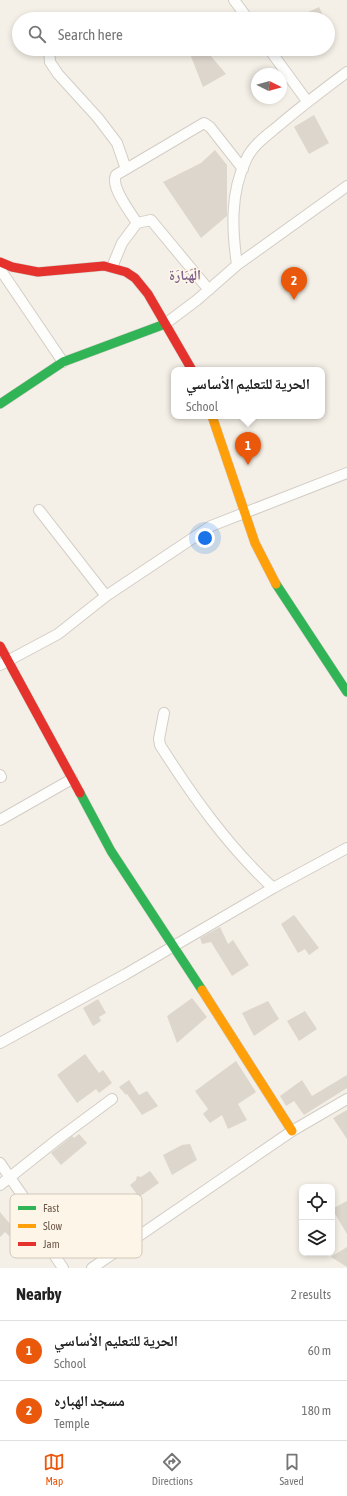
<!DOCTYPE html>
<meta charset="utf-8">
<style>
:root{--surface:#fff;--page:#f6f6f6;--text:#222;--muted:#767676;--line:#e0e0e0;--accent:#ea580c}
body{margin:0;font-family:"Asap Condensed","Noto Naskh Arabic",sans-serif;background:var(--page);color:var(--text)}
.controls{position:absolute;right:12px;bottom:12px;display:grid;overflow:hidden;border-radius:8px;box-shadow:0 2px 6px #0003}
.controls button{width:36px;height:36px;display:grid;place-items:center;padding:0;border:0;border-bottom:1px solid var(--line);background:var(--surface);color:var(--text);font:20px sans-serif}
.compass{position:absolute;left:251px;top:68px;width:36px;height:36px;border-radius:50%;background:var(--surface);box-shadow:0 2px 6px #0003;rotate:95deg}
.you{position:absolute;left:205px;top:538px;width:14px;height:14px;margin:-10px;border:3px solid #fff;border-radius:50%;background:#1a73e8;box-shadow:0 0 0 6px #1a73e833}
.badge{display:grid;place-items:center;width:26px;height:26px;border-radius:50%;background:var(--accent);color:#fff;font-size:13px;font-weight:700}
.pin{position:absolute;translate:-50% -33px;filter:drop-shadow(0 1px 2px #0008)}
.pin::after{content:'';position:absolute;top:21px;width:14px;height:12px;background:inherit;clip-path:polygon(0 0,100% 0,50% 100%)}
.popup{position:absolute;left:171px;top:367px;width:154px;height:52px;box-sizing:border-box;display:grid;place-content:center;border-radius:8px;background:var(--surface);filter:drop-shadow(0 1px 3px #0005);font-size:13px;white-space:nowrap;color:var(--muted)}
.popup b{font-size:15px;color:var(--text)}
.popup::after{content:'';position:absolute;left:50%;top:100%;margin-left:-8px;border:8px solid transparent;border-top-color:var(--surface)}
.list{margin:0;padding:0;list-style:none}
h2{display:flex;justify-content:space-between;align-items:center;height:52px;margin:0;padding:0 16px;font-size:17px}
h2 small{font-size:13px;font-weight:400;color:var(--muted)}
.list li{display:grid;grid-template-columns:26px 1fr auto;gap:12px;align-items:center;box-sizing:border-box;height:60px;padding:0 16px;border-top:1px solid var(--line)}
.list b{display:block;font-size:15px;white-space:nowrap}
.list p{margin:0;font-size:13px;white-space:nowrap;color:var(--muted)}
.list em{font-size:13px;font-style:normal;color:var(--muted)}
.icon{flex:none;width:22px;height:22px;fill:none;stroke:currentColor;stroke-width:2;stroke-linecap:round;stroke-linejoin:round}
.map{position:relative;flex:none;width:347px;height:1268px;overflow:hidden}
.search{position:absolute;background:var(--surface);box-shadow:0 2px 6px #0003;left:12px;right:12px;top:12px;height:44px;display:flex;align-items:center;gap:10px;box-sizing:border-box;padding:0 14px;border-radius:22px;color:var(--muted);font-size:15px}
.sheet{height:172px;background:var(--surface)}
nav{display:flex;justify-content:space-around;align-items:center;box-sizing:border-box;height:56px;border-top:1px solid var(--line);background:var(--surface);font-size:11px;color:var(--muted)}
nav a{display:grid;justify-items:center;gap:2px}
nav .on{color:var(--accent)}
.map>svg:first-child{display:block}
</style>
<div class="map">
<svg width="347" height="1268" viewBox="0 0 347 1268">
<rect width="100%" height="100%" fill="#f4f0e7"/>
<path fill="#ddd6cd" d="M319,7L325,19H293Z
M199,49H205L226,74L203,87L190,54Z
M314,115L329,143L309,154L294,127Z
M215,150L227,165V216L201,238L163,182L201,163Z
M294,915L319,948L309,955L305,949L298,953L281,924Z
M220,927L228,944L233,940L249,965L232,976L211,942L202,944L200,938Z
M192,998L207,1017L177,1043L167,1016Z
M98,999L106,1013L99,1017L101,1021L93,1026L83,1008Z
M268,1001L279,1019L254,1036L242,1013Z
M305,1011L317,1029L299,1041L287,1021Z
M85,1054L99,1073L103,1070L112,1083L99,1093L96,1089L77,1103L57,1075Z
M236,1061L256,1092L238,1104L247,1120L228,1129L222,1115L210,1123L203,1114L208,1109L195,1091Z
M347,1075V1088L304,1115L294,1101L286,1106L280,1096L302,1080L312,1096Z
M129,1080L139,1095L147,1091L158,1106L142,1115L127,1094L126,1095L119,1087Z
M347,1110V1139L333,1118Z
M79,1134L87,1143L61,1165L51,1153L72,1136L74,1138Z
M190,1144L197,1160L172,1175L163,1155L182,1145Z
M150,1171L159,1183L139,1197L130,1185L136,1180L137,1176L141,1177Z
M347,1201V1234L332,1209Z
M0,1212L16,1231L9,1236L5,1232L0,1237Z
M347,1247V1267L331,1257Z"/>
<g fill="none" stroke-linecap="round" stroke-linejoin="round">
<defs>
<path id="street" d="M234,0L248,19
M49,49L50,62L58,74L98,118L117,143L126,169
M269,49L307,101
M137,223L151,220L209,290
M237,265C232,230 230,193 246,160C252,146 266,136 277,127C300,107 323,90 347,72
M112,267L122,243L137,223C131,213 110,187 116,175L204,123L210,127L243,169
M0,269L63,362
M165,324L197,300L237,265L347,186
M39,510L106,596
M0,665L58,634L106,596L211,526L347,473
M164,713L159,739L160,745C193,797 228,846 273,888
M0,775L1,777
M0,820L72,779
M0,1043L126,974L273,888L347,848
M0,1163L29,1205L51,1250L63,1268
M0,1185L58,1139L112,1099
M92,1268L292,1131L347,1099"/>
<path id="fast" d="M0,404L63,362L165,324
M276,584L347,692
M80,793L111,851L202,990"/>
<path id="slow" d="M212,416L255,543L276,584
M202,990L292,1131"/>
<path id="jam" d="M0,262L12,267L38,272L104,266L126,272L135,278L148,294L192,370
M0,646L80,793"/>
</defs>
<use href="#street" stroke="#d3cdc6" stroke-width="12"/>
<use href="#fast" stroke="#d3ccc4" stroke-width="10"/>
<use href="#slow" stroke="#d3ccc4" stroke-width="10"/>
<use href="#jam" stroke="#d3ccc4" stroke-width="10"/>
<use href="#street" stroke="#fdfdfb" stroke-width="10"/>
<use href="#fast" stroke="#30b455" stroke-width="9"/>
<use href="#slow" stroke="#ff9f0a" stroke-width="9"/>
<use href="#jam" stroke="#e5322d" stroke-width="9"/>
</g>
<g text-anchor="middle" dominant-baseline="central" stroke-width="3" stroke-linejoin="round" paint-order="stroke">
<g font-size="14" font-weight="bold" fill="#7f648b" stroke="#fdf6e8">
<text x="185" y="275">الْهَبَارَة</text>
</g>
</g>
<rect x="10" y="1194" width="132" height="64" rx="6" fill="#fdf6e8" stroke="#d2c7b9" stroke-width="1"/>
<rect x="18" y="1206" width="18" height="4" fill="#30b455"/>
<rect x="18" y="1224" width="18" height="4" fill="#ff9f0a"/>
<rect x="18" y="1242" width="18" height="4" fill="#e5322d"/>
<g font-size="11" fill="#6e5a4c">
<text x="43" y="1212">Fast</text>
<text x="43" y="1230">Slow</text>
<text x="43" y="1248">Jam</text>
</g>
</svg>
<div class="controls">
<button><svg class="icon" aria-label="locate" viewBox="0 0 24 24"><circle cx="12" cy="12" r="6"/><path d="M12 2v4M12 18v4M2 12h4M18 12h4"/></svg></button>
<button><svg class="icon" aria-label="layers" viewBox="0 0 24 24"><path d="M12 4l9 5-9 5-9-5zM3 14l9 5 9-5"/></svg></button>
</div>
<svg class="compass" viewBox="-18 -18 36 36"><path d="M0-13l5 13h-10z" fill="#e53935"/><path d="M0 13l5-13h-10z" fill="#767676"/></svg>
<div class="you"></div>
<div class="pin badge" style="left:248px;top:465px">1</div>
<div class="popup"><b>الحرية للتعليم الأساسي</b>School</div>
<div class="pin badge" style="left:294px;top:300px">2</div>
<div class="search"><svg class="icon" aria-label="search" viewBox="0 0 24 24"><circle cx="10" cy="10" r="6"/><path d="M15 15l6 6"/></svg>Search here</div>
</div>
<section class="sheet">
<h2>Nearby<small>2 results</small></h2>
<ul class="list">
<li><span class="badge">1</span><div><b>الحرية للتعليم الأساسي</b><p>School</p></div><em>60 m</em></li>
<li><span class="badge">2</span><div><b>مسجد الهباره</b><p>Temple</p></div><em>180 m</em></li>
</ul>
</section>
<nav>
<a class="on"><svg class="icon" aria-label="map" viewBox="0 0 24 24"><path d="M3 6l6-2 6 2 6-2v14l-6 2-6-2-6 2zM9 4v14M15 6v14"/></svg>Map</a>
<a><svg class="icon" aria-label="directions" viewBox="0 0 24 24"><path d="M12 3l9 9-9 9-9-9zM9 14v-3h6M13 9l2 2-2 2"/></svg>Directions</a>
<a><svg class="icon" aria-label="saved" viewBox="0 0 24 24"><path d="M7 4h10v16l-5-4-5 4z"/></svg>Saved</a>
</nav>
